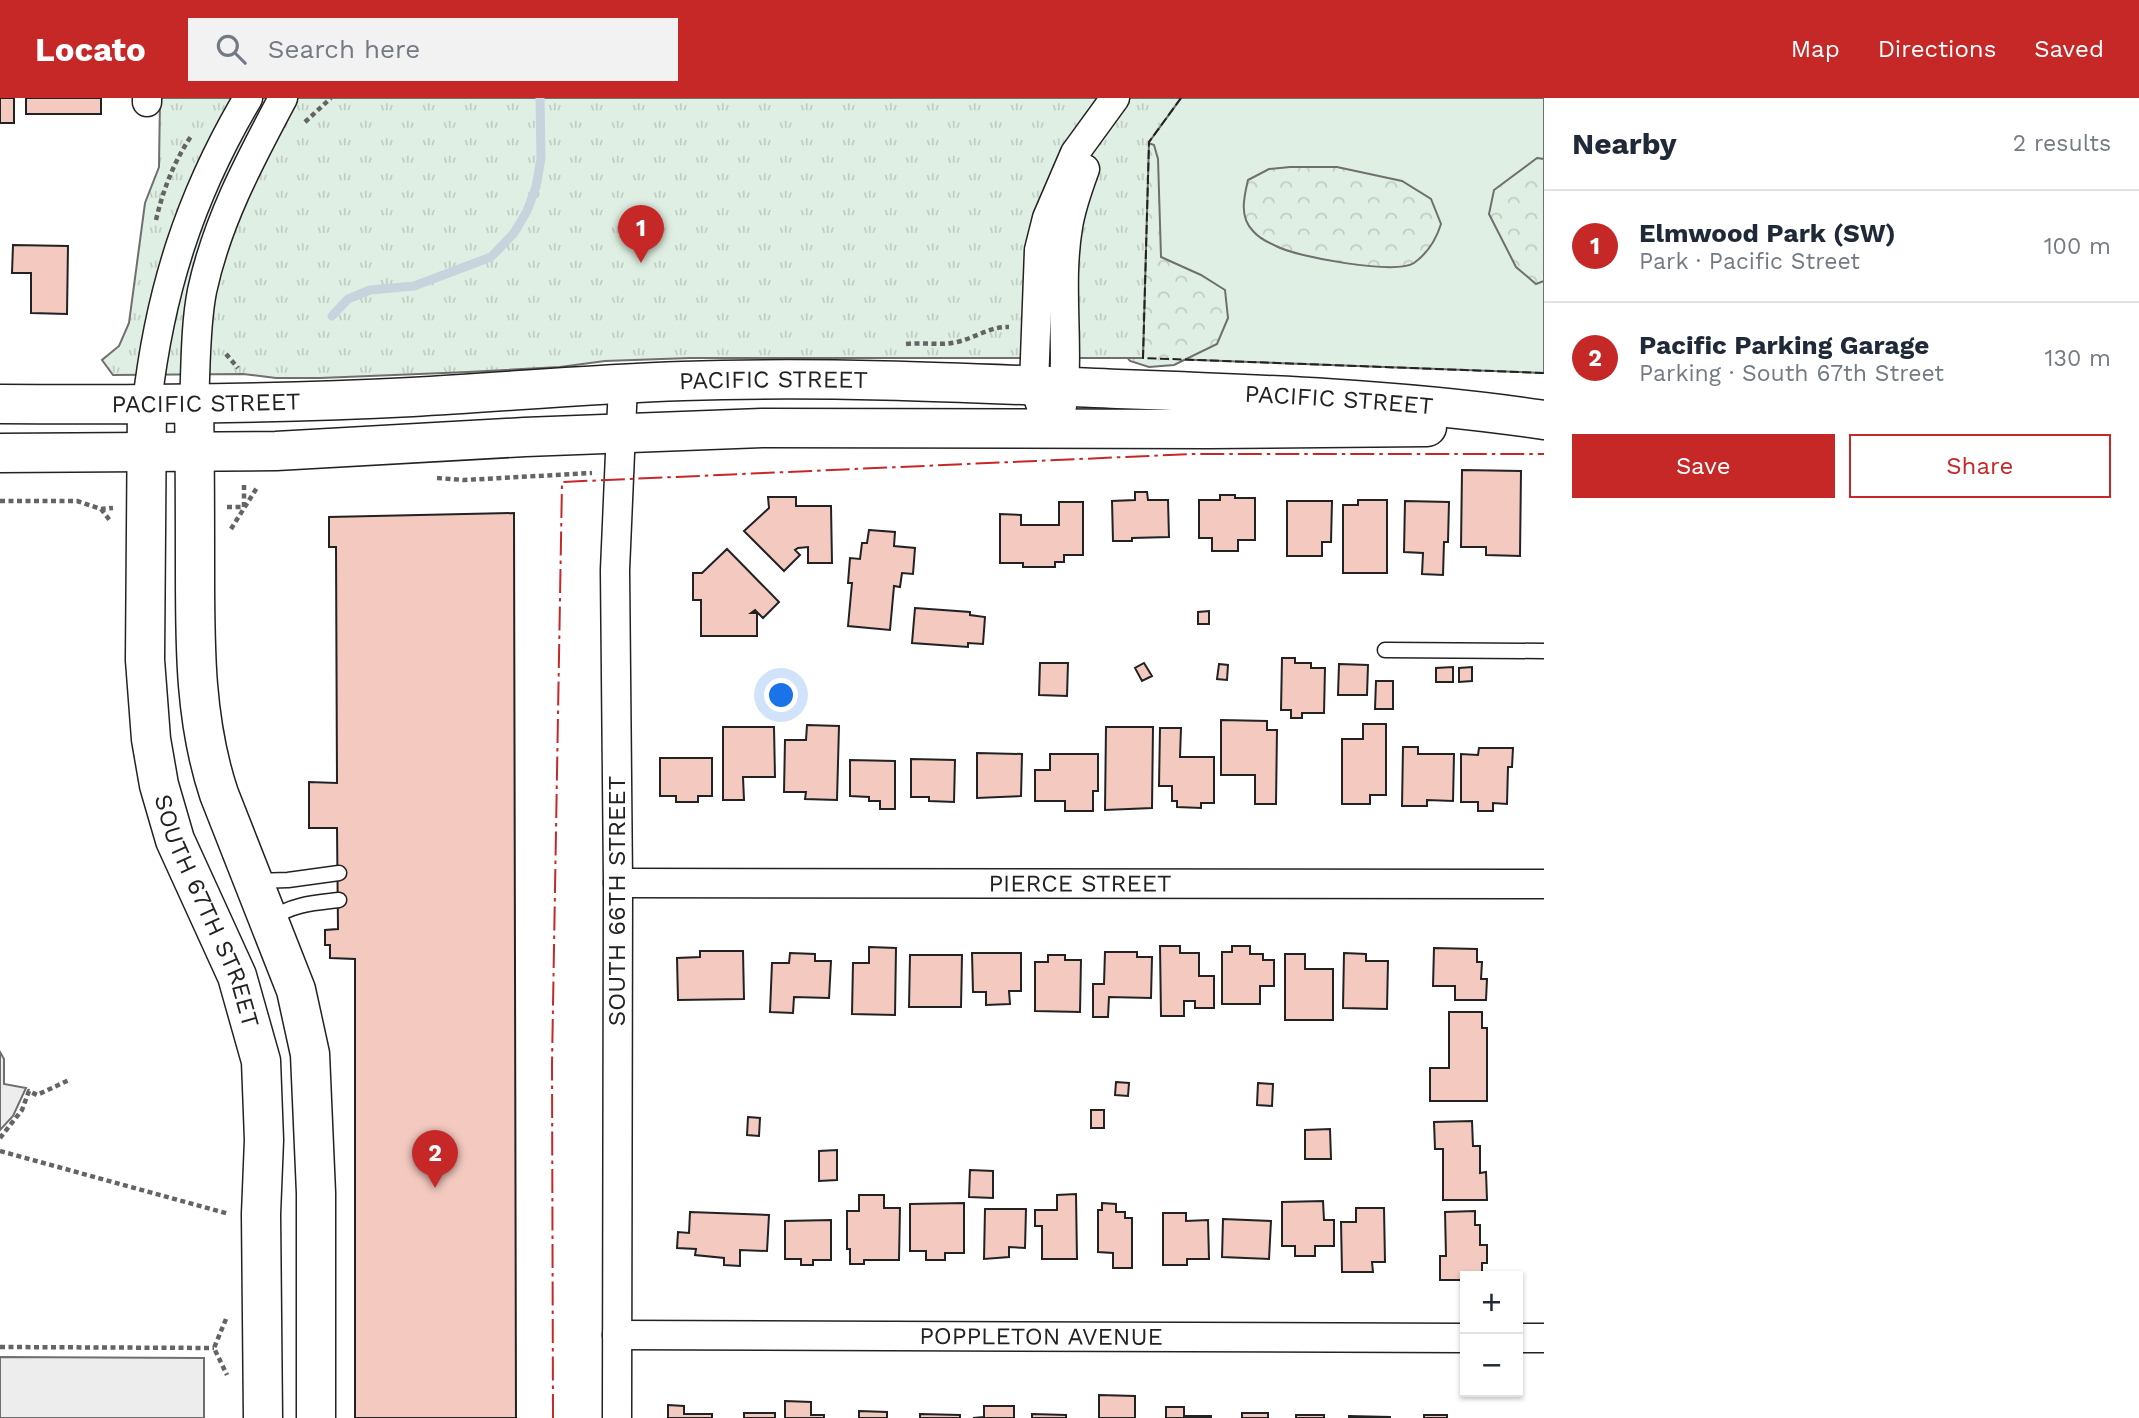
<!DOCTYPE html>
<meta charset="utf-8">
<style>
:root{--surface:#fff;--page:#f2f2f3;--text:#1f2937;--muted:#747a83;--line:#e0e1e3;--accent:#c62828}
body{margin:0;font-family:"Work Sans",sans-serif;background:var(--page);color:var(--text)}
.controls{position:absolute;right:21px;bottom:21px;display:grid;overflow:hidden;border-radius:0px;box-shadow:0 2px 5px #0004}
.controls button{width:63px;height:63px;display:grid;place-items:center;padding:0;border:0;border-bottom:2px solid var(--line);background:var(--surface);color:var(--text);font:35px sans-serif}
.you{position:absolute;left:782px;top:598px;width:24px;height:24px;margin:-18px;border:5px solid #fff;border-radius:50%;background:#1a73e8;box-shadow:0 0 0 10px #1a73e833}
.badge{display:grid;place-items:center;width:46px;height:46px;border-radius:50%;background:var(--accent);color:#fff;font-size:23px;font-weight:700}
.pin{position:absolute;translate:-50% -58px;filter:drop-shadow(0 2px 4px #0008)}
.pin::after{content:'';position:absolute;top:37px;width:24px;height:21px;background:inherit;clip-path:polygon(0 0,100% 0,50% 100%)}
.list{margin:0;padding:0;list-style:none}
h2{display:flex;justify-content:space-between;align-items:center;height:91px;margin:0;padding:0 28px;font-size:30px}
h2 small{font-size:23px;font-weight:400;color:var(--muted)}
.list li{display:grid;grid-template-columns:46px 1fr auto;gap:21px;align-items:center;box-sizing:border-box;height:112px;padding:0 28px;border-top:2px solid var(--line)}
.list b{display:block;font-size:26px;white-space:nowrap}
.list p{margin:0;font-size:23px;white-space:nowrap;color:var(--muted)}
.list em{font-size:23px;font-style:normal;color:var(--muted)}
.actions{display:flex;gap:14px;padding:21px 28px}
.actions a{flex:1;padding:16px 0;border:2px solid var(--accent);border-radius:0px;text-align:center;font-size:24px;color:var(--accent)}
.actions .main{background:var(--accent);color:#fff}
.icon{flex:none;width:38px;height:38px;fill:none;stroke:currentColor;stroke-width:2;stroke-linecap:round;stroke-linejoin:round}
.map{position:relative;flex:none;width:1544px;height:1320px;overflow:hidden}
header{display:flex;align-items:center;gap:42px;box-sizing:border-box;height:98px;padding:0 35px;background:var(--accent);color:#fff}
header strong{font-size:33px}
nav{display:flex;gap:38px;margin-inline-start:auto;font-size:24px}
.search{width:490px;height:63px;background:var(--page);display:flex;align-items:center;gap:18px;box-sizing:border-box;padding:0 24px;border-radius:0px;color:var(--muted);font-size:26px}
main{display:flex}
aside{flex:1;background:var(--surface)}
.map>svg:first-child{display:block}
</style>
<header>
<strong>Locato</strong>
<div class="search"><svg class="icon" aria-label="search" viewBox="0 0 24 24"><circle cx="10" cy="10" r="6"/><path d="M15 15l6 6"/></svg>Search here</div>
<nav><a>Map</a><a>Directions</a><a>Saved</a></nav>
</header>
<main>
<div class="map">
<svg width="1544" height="1320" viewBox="0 0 1544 1320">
<defs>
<pattern id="forest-crowns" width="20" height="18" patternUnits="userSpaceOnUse" patternTransform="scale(1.75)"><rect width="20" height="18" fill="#e0efe3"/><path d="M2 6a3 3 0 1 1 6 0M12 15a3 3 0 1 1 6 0" fill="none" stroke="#c0cdc2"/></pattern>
<pattern id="park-tufts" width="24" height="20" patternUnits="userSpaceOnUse" patternTransform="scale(1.75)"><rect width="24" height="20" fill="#e0efe3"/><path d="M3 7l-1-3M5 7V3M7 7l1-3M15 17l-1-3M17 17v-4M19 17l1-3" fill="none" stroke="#c0cdc2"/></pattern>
</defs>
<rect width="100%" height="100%" fill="#fff"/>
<path fill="#e0efe3" stroke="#6f6f6f" stroke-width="2" d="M1181,0H1544V275L1143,260L1149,44Z"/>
<path fill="url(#forest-crowns)" stroke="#6f6f6f" stroke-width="2" d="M1143,43L1154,47L1158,61L1161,159L1201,177L1225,192L1228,220L1217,246L1174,267L1149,269L1130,263L1112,240Z
M1537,60L1544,61V183L1536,186L1516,169L1489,116L1494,92Z
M1290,69H1337L1402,83L1431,101L1441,126C1436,142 1428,155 1414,165C1395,177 1296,159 1276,148C1269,145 1258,139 1253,133C1239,119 1244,99 1248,82L1269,71Z"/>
<path fill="url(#park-tufts)" stroke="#6f6f6f" stroke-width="2" d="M160,0H1181L1149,44L1143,260H690L605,263L560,269L468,274L320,280H276L243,276L113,277L102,262L119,248L129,225L145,105L159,69Z"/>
<path fill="#ededed" stroke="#6f6f6f" stroke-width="2" d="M0,954L4,961V986L26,990L13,1018L0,1032Z
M0,1259L204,1260V1320H0Z"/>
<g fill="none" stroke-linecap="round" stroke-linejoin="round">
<path stroke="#c7d3dd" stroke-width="9" d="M332,218L348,201L370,192L414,188L491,159L514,135L527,113L536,89L541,60L540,0"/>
</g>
<path fill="#f3c9c0" stroke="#222" stroke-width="2" d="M0,0H14V25H0Z
M26,0H101V16H26Z
M13,147L68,148L67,216L31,215V175H12Z
M1462,372L1521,373L1520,458L1486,457V449H1461Z
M1135,394H1147L1148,402H1168L1169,439L1132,440V443H1113L1112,403L1135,402Z
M1220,397H1235V400H1255V442H1238V453H1212V440H1199V402H1220Z
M768,399H796V408H831L832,465H808V449L798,450L795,452L800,457L784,473L744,433L769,410Z
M1358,402H1387V475H1343V407H1358Z
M1287,403H1332L1331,444H1322V458H1287Z
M1405,403L1449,404L1448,444H1444L1443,477L1422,476L1423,455L1404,454Z
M1059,404H1083V457H1064V464H1055V469H1023V465H1000V416L1021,417V427H1059Z
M514,415L516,1320H355V861L330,860V847H325V832L338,831L337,730H309V684L337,685L336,449H329V419Z
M869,432L895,434L894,448L915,450L913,476L902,475L900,489L894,488L890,532L848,528L852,485H848L850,460L860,461L862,445H867Z
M727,451L779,504L763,520L755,512L751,515H757V538H701V502H693V475H702Z
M915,510L970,514V517L985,519L983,546L968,545V549L912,545Z
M1209,513V526H1198V514Z
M1282,560H1295V565H1311V570H1325L1324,615H1302V620H1291V612H1281Z
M1040,565H1068L1067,598L1039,597Z
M1144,565L1152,578L1142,583L1135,570Z
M1219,566L1228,567L1227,582L1217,581Z
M1339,566L1368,567L1367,597H1338Z
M1453,569V584H1436V570Z
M1472,569V583L1459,584V570Z
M1376,583H1393V611H1375Z
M1221,622L1267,623V632H1277L1276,706H1255V677H1221Z
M1363,626H1386V697H1370V706H1342V641H1363Z
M807,627L839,628L837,702L805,701L806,694H784L785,642H806Z
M723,629H774L775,679H743L744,702H723Z
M1106,629H1153L1152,710L1105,712Z
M1160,630H1181L1180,659H1214V705H1201V710L1177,709V703H1172V688H1159Z
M1403,649H1418V656H1454L1453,703L1427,702V708H1402Z
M1479,650H1513L1512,669H1508L1507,706L1493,705V713H1478V704H1461V656L1478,657Z
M977,655L1022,656L1021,698L977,700Z
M1050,656H1098V693H1093V713H1065V703H1035V672H1050Z
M660,660H712V698H698V704H676V698H660Z
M911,661L955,662L954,704L929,703V699H911Z
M850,662L895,663V711H880V703H869V699L850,698Z
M1160,848H1180V855H1199V878H1214V910H1195V903H1184V918H1161Z
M1232,848H1250V856H1263V862H1274V888H1260V906H1222V854H1232Z
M869,849L896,850L895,917L852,916L853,865H869Z
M1434,850L1477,851V864H1482L1481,881H1487L1486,902H1455V888H1433Z
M700,853H743L744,901L678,902L677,860L700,859Z
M1105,854H1137V859H1152L1151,900L1109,899L1108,919H1093V886H1104Z
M790,855L815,856V863H831L829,900L794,899L793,915L770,914L772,865H789Z
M972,855H1021V893H1009L1010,906L986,907V894H973Z
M1344,855L1366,856V863H1388L1387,911L1343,910Z
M1285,856H1305V871H1333V922H1285Z
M910,857H962L961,909H909Z
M1048,857H1065V862H1081L1080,914L1035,913V864H1048Z
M1449,914H1482V930H1487V1003H1430V970H1449Z
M1116,984L1129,985L1128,998L1115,997Z
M1258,985L1273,986L1272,1008L1257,1007Z
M1091,1012H1104V1030H1091Z
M748,1019L760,1020L759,1038L747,1037Z
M1472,1023L1473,1048H1480V1075L1486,1074L1487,1102H1443V1051H1435L1434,1024Z
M1330,1031L1331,1061H1305V1032Z
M837,1052V1082L819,1083V1053Z
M970,1072L993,1073V1100L969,1099Z
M1076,1096L1077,1161H1042V1128H1035V1112H1057V1097Z
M859,1097H884V1110H900L899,1162H864V1166H850V1151H847V1113H859Z
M1323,1103L1324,1122H1334V1148H1315V1158H1295V1148H1282V1104Z
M964,1105V1155H945V1162H926V1153H910V1106Z
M1102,1105L1116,1106V1114H1125V1120H1132V1170H1113V1155L1098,1154V1112H1102Z
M1356,1110H1384L1385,1164H1372L1373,1174H1342L1341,1124H1356Z
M985,1111H1026L1025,1150L1009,1149V1159L984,1161Z
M1475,1113V1127H1480V1147H1487V1165H1482V1178H1465V1182H1440V1158H1446L1445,1114Z
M690,1114L769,1117L767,1153L740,1152V1168L724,1167V1160L695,1157L696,1151L677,1150L678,1134L689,1135Z
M1163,1115H1186V1123L1208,1122L1209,1161H1187V1167H1163Z
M1223,1121L1271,1123L1269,1161L1222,1159Z
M831,1122V1162H813V1167H801V1161H785V1123Z
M1099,1297L1135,1298V1320H1099Z
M785,1303L811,1304V1317H824V1320H785Z
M668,1307L684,1308V1316H712V1320H668Z
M984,1308H1014V1320H973L984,1319Z
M1166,1309H1184V1318H1211V1320H1166Z
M859,1313L887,1314V1320H859Z
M744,1315H775V1320H744Z
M1242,1315H1268V1320H1242Z
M920,1316L960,1317V1320H920Z
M1032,1316L1066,1317V1320H1032Z
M1296,1317H1324V1320H1296Z
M1424,1317H1447V1320H1424Z
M1349,1318L1391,1319L1349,1320Z"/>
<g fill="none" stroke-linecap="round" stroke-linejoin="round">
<defs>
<path id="service" d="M1385,552L1544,553
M256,783L288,782L339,775
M271,821C293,806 313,805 339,802"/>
<g id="minor">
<path d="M147,0V4"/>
<path d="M147,305C160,192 190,98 248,0"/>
<path d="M194,305C196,268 195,229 202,193C217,123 250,62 283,0"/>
<path d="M1062,308C1070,249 1058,188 1068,129C1071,109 1078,90 1085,71"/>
<path d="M1048,330L1034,287L1039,152L1047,120L1075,55L1115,0"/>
<path id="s1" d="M618,785L1544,786"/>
<path id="s2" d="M617,1237L1465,1240"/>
<path d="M1518,1240H1544"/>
<path d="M617,1320L618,785L615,472L623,286"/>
</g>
<g id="secondary">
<path id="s3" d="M147,305L145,562L151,641L159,687L175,742L237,878L261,963L264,1042L261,1116L263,1320"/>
<path d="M194,305C195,362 195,419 195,475C195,551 195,624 219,696L296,892L310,956L316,1095V1320"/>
</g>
<g id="primary">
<path id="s4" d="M0,306C137,307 275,306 412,299C502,294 593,286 683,283C828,278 973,285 1118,291C1261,296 1403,301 1544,322"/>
<path d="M0,355L276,353L525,339L762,330L1209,331L1427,329"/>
</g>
</defs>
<use href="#service" stroke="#222" stroke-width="17"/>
<use href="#minor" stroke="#222" stroke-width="31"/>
<use href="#secondary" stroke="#222" stroke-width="41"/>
<use href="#primary" stroke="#222" stroke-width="41"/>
<path stroke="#646464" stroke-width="4.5" stroke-dasharray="5 3.5" stroke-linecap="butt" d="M305,24L331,0
M156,122C163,92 174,63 192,37
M906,246C923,244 940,248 957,244C975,240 991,228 1009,229
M226,256L238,270
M437,380L464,382L592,375
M0,403H77L101,411L113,410
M227,409H244V386
M101,411L111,424
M231,431L258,388
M0,1040L22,1012L29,993L37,997L69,982
M0,1053L229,1116
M226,1221L214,1250L227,1277
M0,1249L214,1250"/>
<use href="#service" stroke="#fff" stroke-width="14"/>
<use href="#minor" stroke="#fff" stroke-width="28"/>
<use href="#secondary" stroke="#fff" stroke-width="38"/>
<use href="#primary" stroke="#fff" stroke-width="38"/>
<path stroke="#222" stroke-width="2" stroke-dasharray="9 3.5" stroke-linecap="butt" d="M1181,0L1149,44L1143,260L1544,275"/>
<path stroke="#c62828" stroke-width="2" stroke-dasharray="24 5 3.5 5" stroke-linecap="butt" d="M553,1320L552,966L562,384L1192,356H1544"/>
</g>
<g text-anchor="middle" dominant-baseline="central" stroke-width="5" stroke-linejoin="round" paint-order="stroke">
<g font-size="24" fill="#222" stroke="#fff">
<text stroke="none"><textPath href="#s4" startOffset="774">PACIFIC STREET</textPath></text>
<text stroke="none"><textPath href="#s4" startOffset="1340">PACIFIC STREET</textPath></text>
<text stroke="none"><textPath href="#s4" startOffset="206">PACIFIC STREET</textPath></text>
<text stroke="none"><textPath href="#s1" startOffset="462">PIERCE STREET</textPath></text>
<text transform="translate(617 803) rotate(-90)">SOUTH 66TH STREET</text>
<text stroke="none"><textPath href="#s3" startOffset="518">SOUTH 67TH STREET</textPath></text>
<text stroke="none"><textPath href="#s2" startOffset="424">POPPLETON AVENUE</textPath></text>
</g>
</g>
</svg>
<div class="controls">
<button>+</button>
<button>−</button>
</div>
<div class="you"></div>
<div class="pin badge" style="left:641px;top:165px">1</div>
<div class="pin badge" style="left:435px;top:1090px">2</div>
</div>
<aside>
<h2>Nearby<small>2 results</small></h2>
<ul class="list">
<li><span class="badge">1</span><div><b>Elmwood Park (SW)</b><p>Park · Pacific Street</p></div><em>100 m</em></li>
<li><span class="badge">2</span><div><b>Pacific Parking Garage</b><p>Parking · South 67th Street</p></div><em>130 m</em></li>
</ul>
<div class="actions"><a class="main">Save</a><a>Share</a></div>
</aside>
</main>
